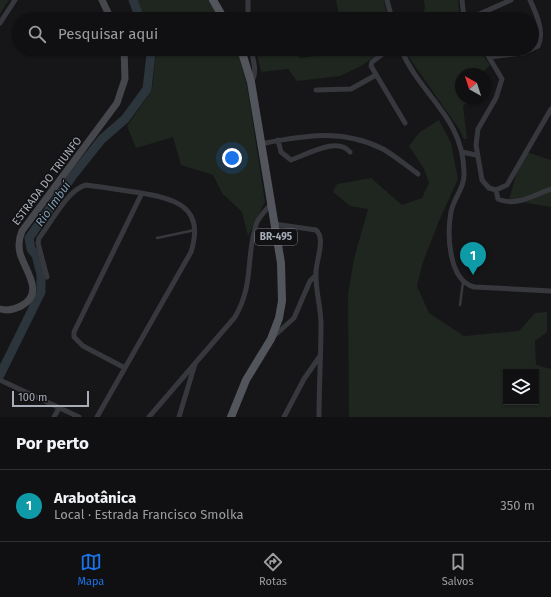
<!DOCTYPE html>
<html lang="pt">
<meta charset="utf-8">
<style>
:root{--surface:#101012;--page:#19191b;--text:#f1f3f6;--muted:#9c9d9f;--line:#303032;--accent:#1a73e8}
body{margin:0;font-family:"Fira Sans",sans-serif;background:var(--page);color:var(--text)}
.controls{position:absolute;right:12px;bottom:12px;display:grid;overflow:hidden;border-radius:0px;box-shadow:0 1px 3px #0004}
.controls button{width:36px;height:36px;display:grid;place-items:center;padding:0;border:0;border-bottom:1px solid var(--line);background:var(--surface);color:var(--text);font:20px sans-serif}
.compass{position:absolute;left:455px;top:68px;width:36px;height:36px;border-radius:50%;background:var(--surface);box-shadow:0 1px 3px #0004;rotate:321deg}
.scale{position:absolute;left:12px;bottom:10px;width:77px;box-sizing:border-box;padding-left:4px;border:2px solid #a8adb8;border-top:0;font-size:11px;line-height:14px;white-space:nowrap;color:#a8adb8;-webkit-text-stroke:3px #111113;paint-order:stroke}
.you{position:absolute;left:232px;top:158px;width:14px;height:14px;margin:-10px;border:3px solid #fff;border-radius:50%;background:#1a73e8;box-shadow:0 0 0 6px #1a73e833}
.badge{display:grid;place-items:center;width:26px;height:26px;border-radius:50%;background:var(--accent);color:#fff;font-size:13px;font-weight:700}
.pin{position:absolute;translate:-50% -33px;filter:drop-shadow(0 1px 2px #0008)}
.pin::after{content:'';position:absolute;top:21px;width:14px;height:12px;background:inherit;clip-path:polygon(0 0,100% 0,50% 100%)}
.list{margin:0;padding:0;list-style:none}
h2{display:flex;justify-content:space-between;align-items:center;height:52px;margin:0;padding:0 16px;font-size:17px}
h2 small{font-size:13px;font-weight:400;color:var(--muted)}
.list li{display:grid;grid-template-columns:26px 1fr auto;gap:12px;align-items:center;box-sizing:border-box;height:72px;padding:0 16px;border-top:1px solid var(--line)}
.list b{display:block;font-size:15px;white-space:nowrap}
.list p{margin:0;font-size:13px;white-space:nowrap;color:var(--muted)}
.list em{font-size:13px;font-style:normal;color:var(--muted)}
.icon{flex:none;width:22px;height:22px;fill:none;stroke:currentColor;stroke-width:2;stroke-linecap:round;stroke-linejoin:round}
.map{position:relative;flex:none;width:551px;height:417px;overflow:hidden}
.search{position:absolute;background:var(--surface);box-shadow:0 1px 3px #0004;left:12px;right:12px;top:12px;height:44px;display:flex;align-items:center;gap:10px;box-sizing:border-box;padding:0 14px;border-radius:22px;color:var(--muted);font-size:15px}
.sheet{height:124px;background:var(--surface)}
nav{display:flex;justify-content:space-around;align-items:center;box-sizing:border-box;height:56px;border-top:1px solid var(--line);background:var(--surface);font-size:11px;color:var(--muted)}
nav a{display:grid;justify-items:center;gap:2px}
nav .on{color:var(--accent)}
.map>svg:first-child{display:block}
</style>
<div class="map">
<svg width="551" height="417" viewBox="0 0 551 417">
<rect width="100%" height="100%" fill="#161618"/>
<path fill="#1e261f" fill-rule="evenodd" d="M0,0H9L0,14Z
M137,0H210L220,19H145Z
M336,0H384L388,19H340Z
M424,0H458L460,19H421L425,8Z
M154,49H237L238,51L247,85L265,202L248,236L242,212L222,193L213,175L181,165L173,137L136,148L127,126L152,90L156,53Z
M256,49H286L301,58L330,54L329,49H384L363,65L340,76L297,81L288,69L261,72Z
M410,49H479L490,65L481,74H461V98H471L463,106L467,139H464L459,129L408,56Z
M439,120L451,143L458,179L439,221L423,262L417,286L429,313L464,336L519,331L535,313L547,312V332L535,341L536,365L551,369V417H349L348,294L354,259L368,209L350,206L333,192L337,184L371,178L402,205L422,198L429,183L424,169L409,146L420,132ZM506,372H536V402H506Z
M523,151L551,160V207L509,200Z"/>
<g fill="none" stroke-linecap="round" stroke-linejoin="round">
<path stroke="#2c353c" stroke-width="9" d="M133,0L140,19
M0,375L41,292V274L36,255L31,249L29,238L74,174L102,139L125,119L147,89L151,54L149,49"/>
<path stroke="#37383d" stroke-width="2.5" d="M157,238L195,230
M460,305L463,282"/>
<path stroke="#37383d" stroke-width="5" d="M248,0V19
M387,0L392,19
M462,0L464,19
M468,19L511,0
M0,23L15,0
M389,49L372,62L371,66L405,123
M401,49C420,96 463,116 464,172C465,188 454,197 451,212C447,234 448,280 474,287L551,291
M484,49L502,79L496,98L478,129L476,145L482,180L489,188L496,190L507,185L551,109
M490,57L523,53L538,46C545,32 536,13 530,0
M251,82C258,73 253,60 251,49
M316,90L351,89L376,75
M278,140L281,152L291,160C306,155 337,136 350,152
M260,144C303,136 341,128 383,149C395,156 407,166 418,174
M462,152L476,155
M496,190L498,199C516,207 534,195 551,189
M274,224L316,230C326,238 316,261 316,272C315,289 321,307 321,324C321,355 319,386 319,417
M47,277L38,243L39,238C51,223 68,189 86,185C103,187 119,190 135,192C173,198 206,205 191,252L97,417
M273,337L294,318L310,281L315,276
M125,368L83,346L74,337V332L142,193
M0,380L79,417
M54,417L59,408
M149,417L235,317C255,283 245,255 257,222C260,216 266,210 270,205
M179,417L195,364
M284,417L304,379L320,356"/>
<path stroke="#45474d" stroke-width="7" d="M102,0L111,19
M0,309C7,311 15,309 21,306C46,293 24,269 20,253C18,245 19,238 22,231L117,103L125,79L124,49"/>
<path stroke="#53555c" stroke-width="8" d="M213,0L224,19
M231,417L246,380L271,339L279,318L282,301L281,263L251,82L241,49"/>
</g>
<g text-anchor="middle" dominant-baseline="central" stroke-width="3" stroke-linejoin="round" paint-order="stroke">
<rect fill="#111113" stroke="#7b7e86" stroke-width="1" x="255" y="229" width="42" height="16" rx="3"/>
<g font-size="10" font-weight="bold" fill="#a8adb8">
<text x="276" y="237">BR-495</text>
</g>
<g font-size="11" fill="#a8adb8" stroke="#111113">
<text transform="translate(47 181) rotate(-53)">ESTRADA DO TRIUNFO</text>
</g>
<g font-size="12" font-style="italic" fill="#7f9bb3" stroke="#111113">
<text transform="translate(53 204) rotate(-55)">Rio Imbuí</text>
</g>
</g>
</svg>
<div class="controls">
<button><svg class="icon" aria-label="layers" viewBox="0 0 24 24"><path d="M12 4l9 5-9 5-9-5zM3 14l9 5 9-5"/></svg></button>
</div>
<svg class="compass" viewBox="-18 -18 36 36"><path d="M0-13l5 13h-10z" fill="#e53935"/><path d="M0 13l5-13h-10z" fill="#9c9d9f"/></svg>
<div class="scale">100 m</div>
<div class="you"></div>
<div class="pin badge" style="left:473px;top:275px;background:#0f9aa8">1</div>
<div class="search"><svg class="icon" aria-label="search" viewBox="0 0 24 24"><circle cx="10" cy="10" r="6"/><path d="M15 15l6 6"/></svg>Pesquisar aqui</div>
</div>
<section class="sheet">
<h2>Por perto<small></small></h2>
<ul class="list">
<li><span class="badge" style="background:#0f9aa8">1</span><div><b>Arabotânica</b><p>Local · Estrada Francisco Smolka</p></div><em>350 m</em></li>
</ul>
</section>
<nav>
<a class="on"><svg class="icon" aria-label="map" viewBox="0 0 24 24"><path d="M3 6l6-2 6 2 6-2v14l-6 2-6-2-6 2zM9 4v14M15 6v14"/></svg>Mapa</a>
<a><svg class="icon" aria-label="directions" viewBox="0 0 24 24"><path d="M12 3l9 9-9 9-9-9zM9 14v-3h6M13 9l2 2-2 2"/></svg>Rotas</a>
<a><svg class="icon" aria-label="saved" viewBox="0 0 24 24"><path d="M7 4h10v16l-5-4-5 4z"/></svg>Salvos</a>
</nav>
